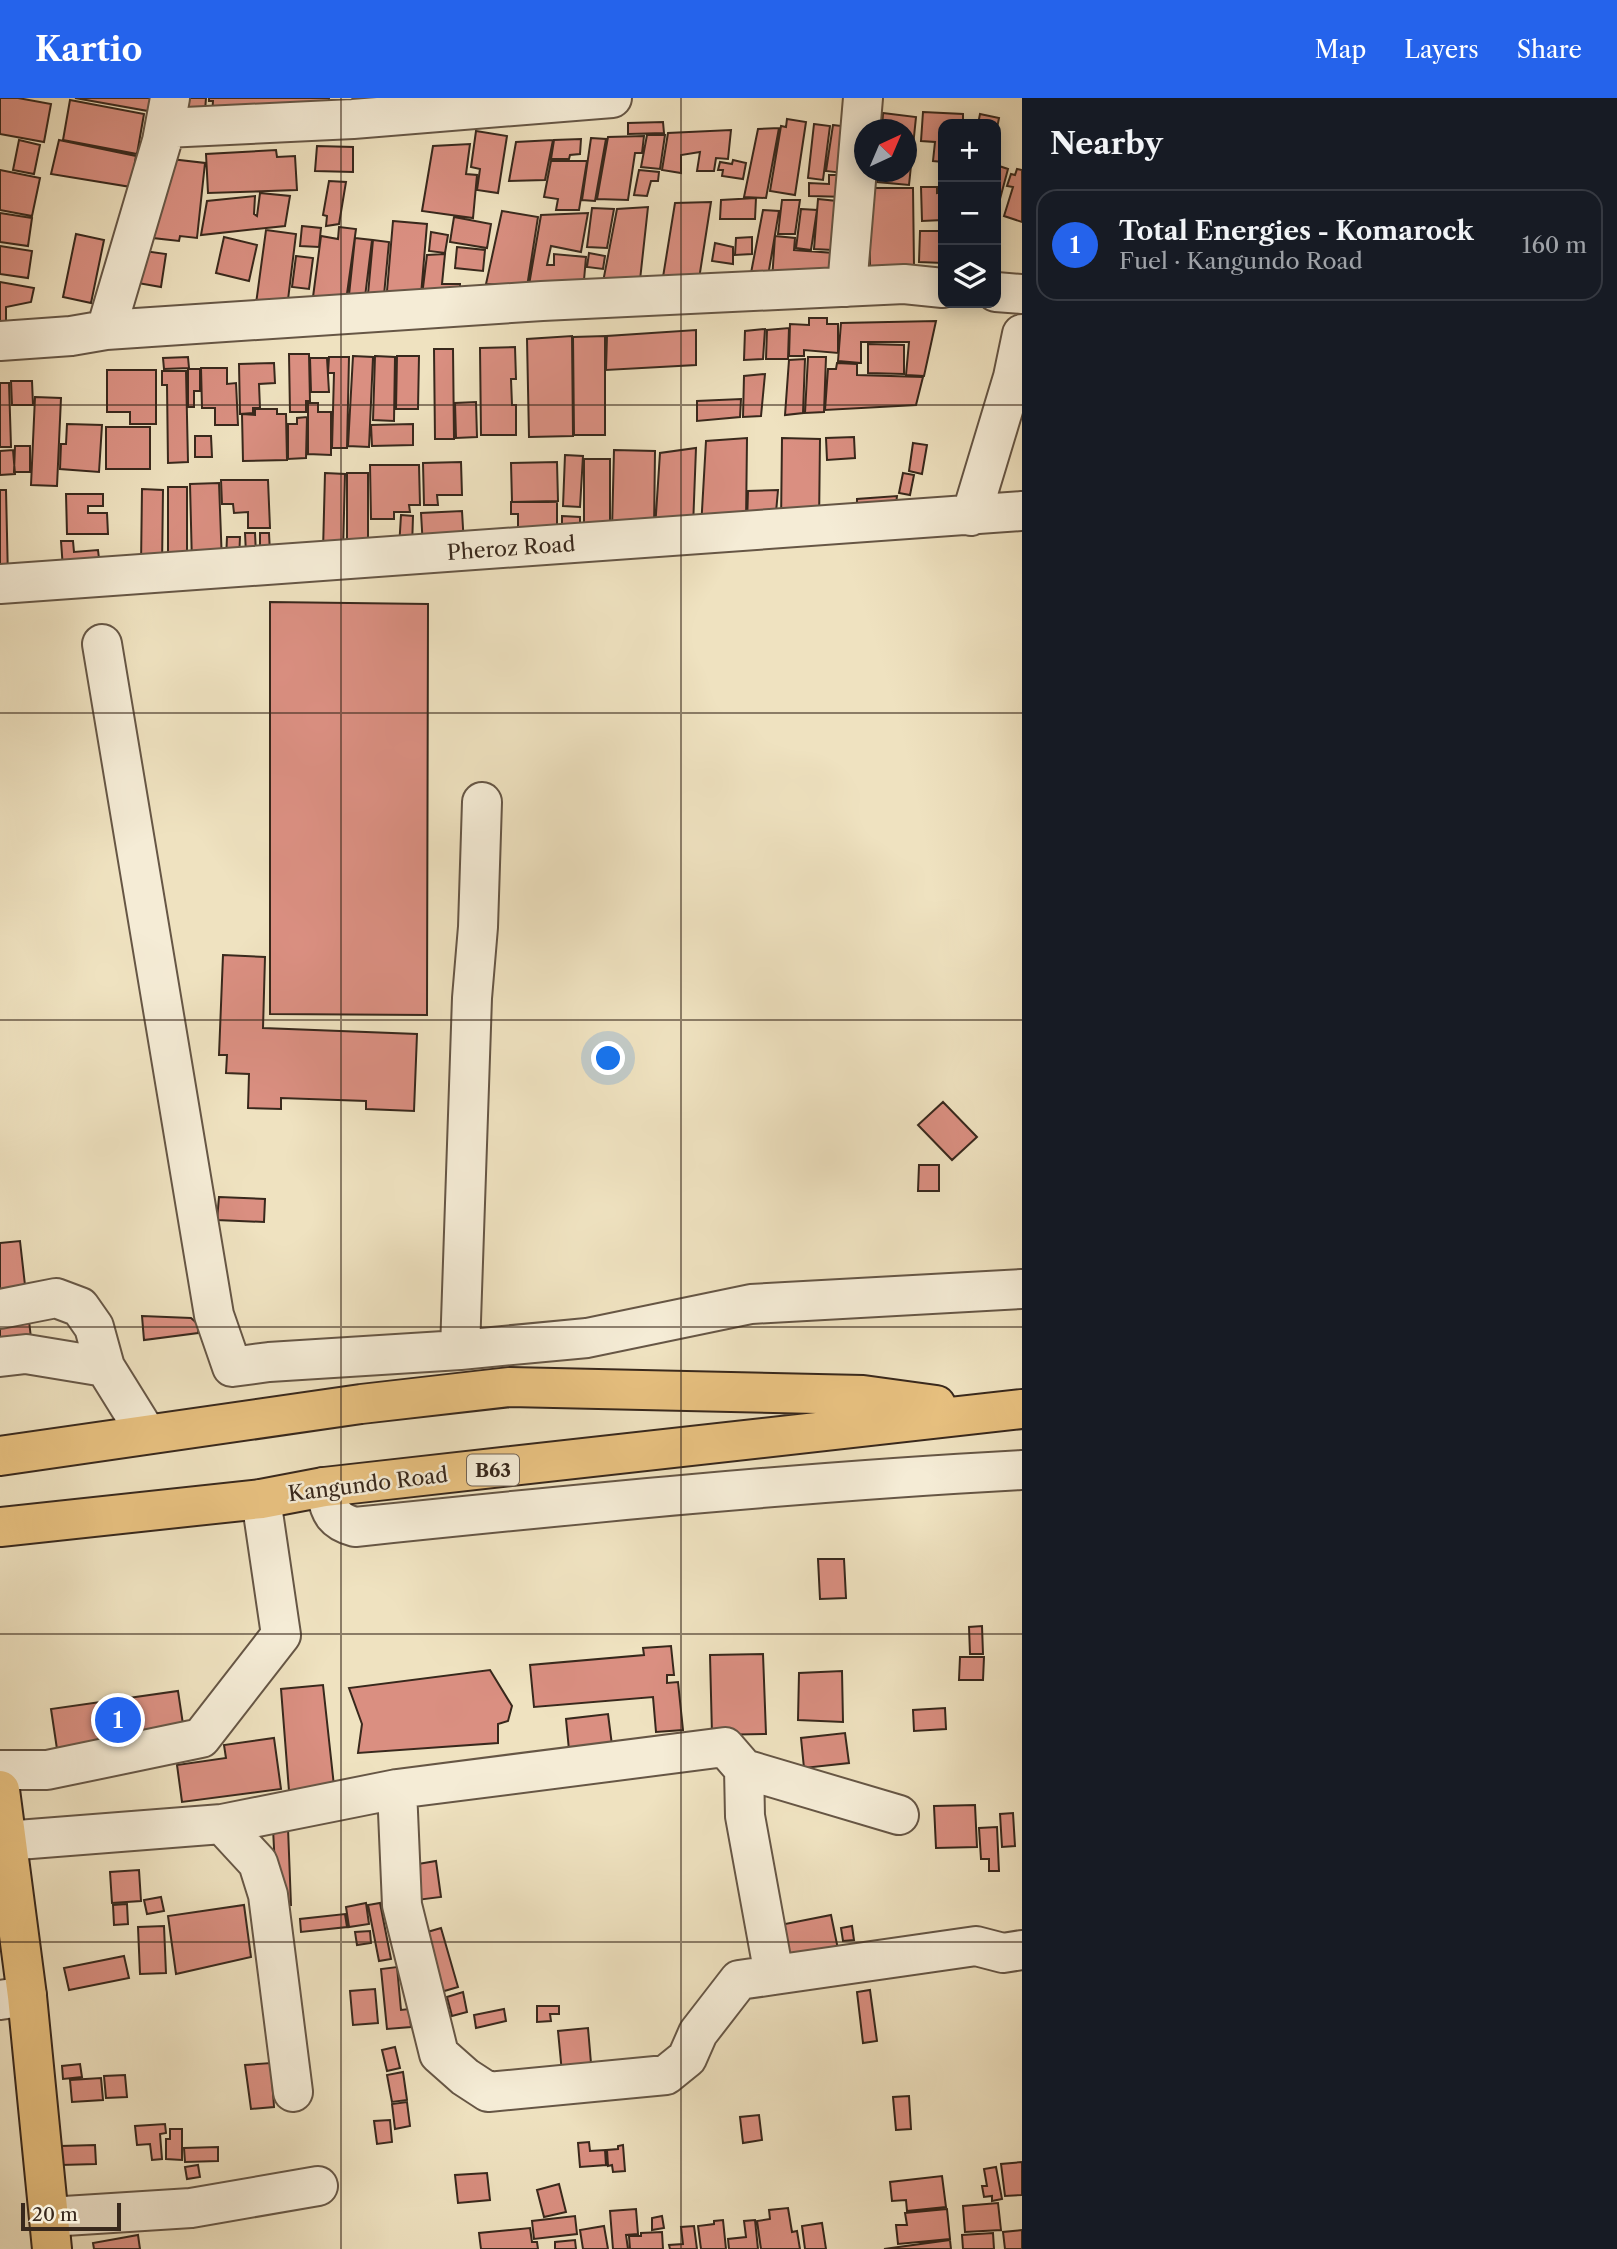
<!DOCTYPE html>
<meta charset="utf-8">
<style>
:root{--surface:#171b24;--page:#20242c;--text:#f1f3f6;--muted:#9ea1a6;--line:#363941;--accent:#2563eb}
body{margin:0;font-family:"Libre Caslon Text",serif;background:var(--page);color:var(--text)}
.controls{position:absolute;right:21px;top:21px;display:grid;overflow:hidden;border-radius:14px;box-shadow:0 4px 18px #0003}
.controls button{width:63px;height:63px;display:grid;place-items:center;padding:0;border:0;border-bottom:2px solid var(--line);background:var(--surface);color:var(--text);font:35px sans-serif}
.compass{position:absolute;left:854px;top:21px;width:63px;height:63px;border-radius:50%;background:var(--surface);box-shadow:0 4px 18px #0003;rotate:44deg}
.scale{position:absolute;left:21px;bottom:18px;width:100px;box-sizing:border-box;padding-left:7px;border:4px solid #38281c;border-top:0;font-size:19px;line-height:24px;white-space:nowrap;color:#38281c;-webkit-text-stroke:5px #f5ecd6;paint-order:stroke}
.you{position:absolute;left:609px;top:961px;width:24px;height:24px;margin:-18px;border:5px solid #fff;border-radius:50%;background:#1a73e8;box-shadow:0 0 0 10px #1a73e833}
.badge{display:grid;place-items:center;width:46px;height:46px;border-radius:50%;background:var(--accent);color:#fff;font-size:23px;font-weight:700}
.pin{position:absolute;translate:-50% -50%;border:4px solid #fff;box-shadow:0 2px 7px #0006}
.list{margin:0;padding:0;list-style:none}
h2{display:flex;justify-content:space-between;align-items:center;height:91px;margin:0;padding:0 28px;font-size:30px}
h2 small{font-size:23px;font-weight:400;color:var(--muted)}
.list li{display:grid;grid-template-columns:46px 1fr auto;gap:21px;align-items:center;box-sizing:border-box;height:112px;margin:0 14px 14px;padding:0 14px;border:2px solid var(--line);border-radius:21px}
.list b{display:block;font-size:26px;white-space:nowrap}
.list p{margin:0;font-size:23px;white-space:nowrap;color:var(--muted)}
.list em{font-size:23px;font-style:normal;color:var(--muted)}
.icon{flex:none;width:38px;height:38px;fill:none;stroke:currentColor;stroke-width:2;stroke-linecap:round;stroke-linejoin:round}
.map{position:relative;flex:none;width:1022px;height:2151px;overflow:hidden}
header{display:flex;align-items:center;gap:42px;box-sizing:border-box;height:98px;padding:0 35px;background:var(--accent);color:#fff}
header strong{font-size:33px}
nav{display:flex;gap:38px;margin-inline-start:auto;font-size:24px}
main{display:flex}
aside{flex:1;background:var(--surface)}
.map>svg:first-child{display:block}
</style>
<header>
<strong>Kartio</strong>
<nav><a>Map</a><a>Layers</a><a>Share</a></nav>
</header>
<main>
<div class="map">
<svg width="1022" height="2151" viewBox="0 0 1022 2151">
<rect width="100%" height="100%" fill="#efe2c0"/>
<filter id="stains"><feTurbulence type="fractalNoise" baseFrequency=".00286" numOctaves="4"/><feColorMatrix values="0 0 0 0 .2 0 0 0 0 .09 0 0 0 0 .02 0 0 0 .5 -.17"/></filter>
<radialGradient id="worn" r=".72"><stop offset=".6" stop-color="#630" stop-opacity="0"/><stop offset="1" stop-color="#630" stop-opacity=".3"/></radialGradient>
<path fill="#da8f81" stroke="#38281c" stroke-width="2" d="M0,0H18L51,6L44,44L0,36Z
M75,0H151L148,13Z
M182,0H206L205,13L184,21Z
M209,0H329L328,19L212,17L213,3H209Z
M70,2L144,16L137,56L63,42Z
M923,14L963,16V26H943V64L933,63L935,44L921,43Z
M883,15L916,19L909,87L877,84L878,74H906V32H882Z
M980,16L999,20L996,35V26H978Z
M787,21L806,24L795,97L770,93L781,28L786,29Z
M663,24L664,35L628,36V25Z
M814,26L830,28L823,82L808,80Z
M833,27L850,29L843,75L826,73Z
M779,30L766,100L744,99L758,31Z
M731,32L728,61L716,60L714,73H697L700,54L681,57V75L662,72L668,35Z
M476,33L507,38L498,95L477,92L480,71L471,69Z
M647,37H665L660,71L641,69Z
M644,38L642,55H635L628,102L597,101L608,39Z
M591,40L606,41L595,103L582,102Z
M581,41L580,56L570,57L569,61H551L554,42Z
M19,42L40,47L34,76L13,72Z
M59,42L136,58L131,89L51,76Z
M553,42L545,82L509,83L516,44Z
M470,46L466,76L477,77L473,120L422,113L433,48Z
M317,48L353,49V74L315,73Z
M276,52L277,59L295,58L297,92L208,95L206,56Z
M162,60L205,65L197,140L180,138L179,143L153,140Z
M733,62L746,65L743,81L722,78L723,72H718L720,64L732,66Z
M551,63H587L579,112H556L558,101L544,99Z
M996,67L1008,71L996,116Z
M1017,71L1022,72V124L1004,118L1013,89L1007,88L1011,76L1015,77Z
M0,72L40,80L32,118L0,112Z
M639,72L659,74L658,83H651L647,98L634,97Z
M829,77H848V99L809,98V85L829,86Z
M329,83L346,84L339,126L326,128L327,118L323,117Z
M921,89H937V95L943,94V122L922,123Z
M869,90H913L914,169H870Z
M260,95L290,98L285,128L201,137L207,103L255,98L254,116L257,118Z
M756,100L755,121H720L721,102Z
M818,101L837,103L833,152L814,151Z
M782,102H800L795,136H778Z
M711,104L699,181L663,179L675,105Z
M648,109L640,182L603,184L617,111Z
M592,110L614,111L607,150L587,149Z
M801,111L817,112L811,152L796,150Z
M763,112L779,113L768,178L751,175Z
M502,113L538,119L527,189L486,186Z
M0,115L32,120L28,148L0,144Z
M588,115L581,154L551,148L547,167H554V156L586,159L584,182L529,187L541,117Z
M454,119L491,126L487,150L450,144Z
M393,123L427,126L421,197L387,193Z
M302,128L321,130L319,149L300,148Z
M339,129L356,131L346,203L313,199L321,138L338,141Z
M266,132L296,136L286,218L255,213Z
M920,133H943V165L919,164Z
M431,134L448,137L445,155L429,153Z
M76,136L104,142L91,205L63,199Z
M775,138L795,140L794,152L834,155L831,186L772,182Z
M224,139L257,147L249,183L216,175Z
M752,139V156L735,157L736,140Z
M355,140L372,142L365,199L349,197Z
M373,142L389,144L384,197L368,196Z
M715,145L733,149V166L712,163Z
M0,148L32,153L28,180L0,176Z
M457,149L485,152L483,173L455,170Z
M137,152L166,156L161,189L132,184Z
M589,155L605,158L603,171L587,169Z
M445,156L442,186H460V203L421,206L427,157Z
M296,158L313,160L309,191L292,189Z
M0,184L34,190L31,204L6,209V228L0,229Z
M809,220H827V226H838V255L804,252V258H789L790,226L809,227Z
M936,223L924,278L906,277L909,244H861V265L838,263L841,225Z
M789,230L788,261H766L767,232Z
M765,231L763,261L744,262L745,233Z
M696,232V267L606,272L607,238Z
M572,238L573,338L529,339L527,241Z
M605,238V337H574L573,239Z
M868,246L904,247V276L868,275Z
M515,249L516,281H511L512,307H516V337H481L480,250Z
M434,251H453L454,341H435Z
M289,256H309L310,303H306V314H290Z
M353,258L373,259L369,349L348,348Z
M375,258L395,259L394,323L373,322Z
M397,258H419L418,311H396Z
M188,259L189,270L164,271L163,260Z
M329,259H349L347,350H332L334,275H328Z
M808,259H826L824,314L805,315Z
M310,260H327L329,294H311Z
M805,261L803,315L785,317L789,262Z
M274,265L275,285L259,286L260,310H253V315L240,316L239,266Z
M837,265L857,266V277L923,279L916,307L825,312L828,271H836Z
M201,270H227V286L236,285L238,327H215V310H202Z
M188,271H200V293H194V309H188Z
M107,272H156V326H130V314H107Z
M162,273H186L188,364L168,365L167,287H162Z
M765,276L761,318L743,319L744,278Z
M11,283H32L33,307H12Z
M0,285H9L11,349H0Z
M35,299L61,300L57,388L31,387Z
M741,301L740,319L697,323V303Z
M476,304L477,339L456,340L455,305Z
M308,305H318V314H331V357L308,356Z
M255,311H277V316H286L287,362L243,363L242,316L255,317Z
M307,319L306,360L288,361V326H297V320Z
M67,326L102,327L99,374L60,371L61,346H66Z
M413,326V347L372,348L371,327Z
M106,329H150V371H106Z
M195,338H211L212,359H195Z
M854,339L855,360L827,362L826,340Z
M747,340L746,426L701,430L706,343Z
M782,340L820,341L819,428L781,427Z
M913,345L927,347L922,376L909,373Z
M15,348H30V374H14Z
M696,350L693,429L655,431L660,355Z
M13,352L15,376L0,377V353Z
M614,352L655,353L654,433L612,432Z
M565,357L583,358L580,409L563,408Z
M584,361H610V437H584Z
M461,364L462,397H437L438,407H424L423,365Z
M557,364L558,403L512,404L511,365Z
M370,367H419L420,407H409L410,414H394V421H371Z
M325,375L345,376L343,454L323,453Z
M347,375H368V450H347Z
M903,375L914,377L910,397L899,395Z
M221,382H268L270,430H248V414L234,415L233,406H222Z
M219,385L222,465L192,466L190,386Z
M168,389H187V466H168Z
M142,391L163,392L162,469L141,468Z
M0,392H6L8,481H0Z
M778,392L775,426H747L748,393Z
M66,396H103V408H88V415H107L108,436H67Z
M897,398L895,416H857V401Z
M511,404H557V438L518,437V416H511Z
M462,413L464,447L423,449L421,415Z
M401,417L413,418L412,450H399Z
M562,418L580,419V439L562,438Z
M245,435H255L256,456H246Z
M260,435H269L270,455L260,456Z
M227,439H240L239,463L226,462Z
M61,443H73L74,454L98,452L100,469L63,471Z
M270,504L428,506L427,917L270,916Z
M223,857L265,859L263,930L417,936L414,1013L366,1011V1003L281,1000V1011L248,1010L249,976L226,975L227,957H219Z
M943,1004L977,1039L952,1062L918,1027Z
M919,1067H939V1093H918Z
M219,1099L265,1101L264,1124L217,1122Z
M20,1143L33,1258L0,1262V1145Z
M142,1218L191,1220L199,1227L198,1235L144,1242Z
M818,1461H844L846,1500L820,1501Z
M982,1528L983,1556H970L969,1529Z
M671,1548L674,1577H667V1585L678,1584L683,1632L656,1634L653,1599L534,1609L530,1567L644,1557L643,1550Z
M763,1556L766,1636L712,1637L710,1557Z
M960,1559H984L983,1582H959Z
M490,1572L512,1608L508,1623L498,1626V1645L358,1655L362,1626L349,1590Z
M842,1573L843,1624L798,1622L799,1575Z
M323,1587L334,1688L289,1693L281,1591Z
M178,1593L184,1633L57,1651L51,1611Z
M945,1610L946,1631L914,1633L913,1612Z
M608,1616L612,1647L569,1652L566,1621Z
M845,1635L849,1665L804,1670L801,1640Z
M274,1640L281,1691L182,1704L177,1667L226,1660L224,1647Z
M975,1707L977,1749L936,1750L934,1708Z
M1013,1715L1015,1748L1002,1749L1000,1716Z
M997,1729L999,1773H989V1761H981L979,1730Z
M288,1730L291,1807H277L273,1731Z
M436,1763L441,1799L417,1802L412,1767Z
M139,1772L141,1803L112,1805L110,1774Z
M161,1799L164,1813L147,1816L144,1802Z
M366,1805L369,1826L349,1829L346,1809Z
M380,1805L391,1861L379,1863L368,1807Z
M127,1806L128,1826L114,1827L113,1807Z
M244,1807L251,1859L176,1876L168,1818Z
M345,1816L347,1829L301,1834L300,1821Z
M831,1817L839,1856L787,1866L780,1827Z
M164,1828L166,1875L140,1876L138,1829Z
M852,1828L854,1842L843,1843L841,1830Z
M441,1830L458,1889L441,1894L424,1835Z
M370,1833L371,1845L357,1847L355,1834Z
M124,1858L129,1880L69,1892L64,1870Z
M397,1869L401,1912L409,1911L411,1929L387,1931L381,1871Z
M375,1891L378,1925L353,1927L350,1893Z
M870,1892L877,1943L863,1945L857,1894Z
M463,1894L467,1914L452,1918L447,1899Z
M537,1908H559V1916H550L551,1923L537,1924Z
M504,1911L506,1923L476,1930L474,1917Z
M588,1930L591,1965L563,1985L558,1933Z
M395,1949L400,1970L387,1973L382,1952Z
M271,1965L274,2009L251,2011L245,1967Z
M80,1966L82,1979L63,1981L62,1968Z
M403,1974L407,2002L392,2004L387,1977Z
M125,1977L127,1999L106,2000L104,1978Z
M101,1980L103,2002L72,2004L70,1982Z
M909,1998L911,2031L896,2032L893,1999Z
M407,2004L410,2028L395,2031L392,2006Z
M759,2017L762,2042L743,2045L740,2019Z
M390,2022L392,2044L377,2046L374,2023Z
M165,2026L166,2035L160,2036L162,2061L152,2062L150,2046L137,2047L135,2028Z
M170,2031H182V2062L166,2061V2041H170Z
M589,2044L590,2053L605,2052L606,2067L580,2069L578,2045Z
M95,2047L96,2066L61,2067V2048Z
M623,2047L625,2073L613,2074L612,2067L608,2068L607,2052L618,2051V2048Z
M218,2049V2063L185,2064L184,2050Z
M1022,2064V2097L1005,2098L1001,2066Z
M198,2067L200,2079L187,2081L185,2069Z
M996,2069L1002,2101L992,2103V2098L984,2099L982,2088H987L984,2071Z
M487,2075L490,2102L458,2105L455,2077Z
M942,2078L946,2109L907,2113L906,2102L892,2103L890,2084Z
M559,2086L566,2114L544,2119L537,2092Z
M998,2105L1001,2132L965,2134L963,2108Z
M788,2110L792,2134L797,2133L800,2151H761L757,2123L770,2121L769,2112Z
M636,2111L638,2136L626,2137L628,2151H613L610,2113Z
M947,2111L950,2141L898,2146L896,2127H907L905,2115Z
M575,2118L577,2136L534,2141L532,2123Z
M662,2118L664,2130L652,2132V2120Z
M723,2122L726,2151H701L698,2128L714,2126V2123Z
M755,2122L758,2151H729L728,2141L746,2139L744,2123Z
M822,2125L826,2151H805L802,2128Z
M604,2128L608,2151H583L580,2132Z
M694,2128L697,2151H670L669,2147L683,2146L681,2129Z
M530,2130L532,2144H537L538,2151H481L479,2135Z
M1022,2132V2151H1005L1003,2134Z
M662,2134L663,2151H630L629,2138H641V2135Z
M993,2135L994,2151H963L962,2137Z
M138,2137L140,2151H94L93,2145Z
M575,2142L576,2151H555V2144Z
M950,2142L951,2151H884Z"/>
<g fill="none" stroke-linecap="round" stroke-linejoin="round">
<defs>
<path id="minor" d="M165,30L353,21L612,0
M847,189L863,0
M996,194L1022,196
M106,232L162,43L170,0
M0,243L71,238L106,232L542,203L904,186L943,190
M971,418L1013,279L1022,236
M0,486L1022,413
M102,546L214,1217L232,1269L269,1264L460,1252L587,1240L751,1206L1022,1191
M0,1211L56,1200L80,1209L94,1229L105,1269L146,1335
M460,1252L472,900L478,829L482,704
M0,1259L26,1256L105,1269
M324,1389C331,1412 330,1422 355,1429C577,1406 799,1384 1022,1372
M0,1672H47L201,1640L281,1537L261,1401
M397,1691L402,1807L439,1956L465,1979L488,1994L666,1977L687,1960L698,1935L739,1882L774,1877L745,1718L744,1671
M222,1726L258,1765L268,1797L293,1994
M5,1743L222,1726L397,1691L725,1649L744,1671L899,1717
M774,1877L976,1848L1003,1855L1022,1852
M0,1902L27,1898
M49,2119L191,2110L318,2088"/>
<path id="major" d="M0,1692L27,1898L52,2151"/>
<path id="highway" d="M0,1358L361,1306L510,1289L863,1297L936,1307
M0,1429L261,1401L324,1389L1022,1311"/>
</defs>
<use href="#minor" stroke="#665645" stroke-width="42"/>
<use href="#major" stroke="#38281c" stroke-width="42"/>
<use href="#highway" stroke="#38281c" stroke-width="42"/>
<use href="#minor" stroke="#f5ecd6" stroke-width="38"/>
<use href="#major" stroke="#e8c180" stroke-width="38"/>
<use href="#highway" stroke="#e8c180" stroke-width="38"/>
</g>
<path fill="none" stroke="#38281c" stroke-width="2" stroke-opacity="0.55" d="M341,0V2151M681,0V2151M0,307H1022M0,615H1022M0,922H1022M0,1229H1022M0,1536H1022M0,1844H1022"/>
<g text-anchor="middle" dominant-baseline="central" stroke-width="5" stroke-linejoin="round" paint-order="stroke">
<rect fill="#f5ecd6" stroke="#716354" stroke-width="2" x="467" y="1356.5" width="52" height="31" rx="5"/>
<g font-size="19" font-weight="bold" fill="#38281c">
<text x="493" y="1372">B63</text>
</g>
<g font-size="21" fill="#38281c" stroke="#f5ecd6">
<text transform="translate(511 450) rotate(-4)">Pheroz Road</text>
<text transform="translate(368 1386) rotate(-7)">Kangundo Road</text>
</g>
</g>
<rect width="100%" height="100%" filter="url(#stains)"/>
<rect width="100%" height="100%" fill="url(#worn)"/>
</svg>
<div class="controls">
<button>+</button>
<button>−</button>
<button><svg class="icon" aria-label="layers" viewBox="0 0 24 24"><path d="M12 4l9 5-9 5-9-5zM3 14l9 5 9-5"/></svg></button>
</div>
<svg class="compass" viewBox="-18 -18 36 36"><path d="M0-13l5 13h-10z" fill="#e53935"/><path d="M0 13l5-13h-10z" fill="#9ea1a6"/></svg>
<div class="scale">20 m</div>
<div class="you"></div>
<div class="pin badge" style="left:118px;top:1622px">1</div>
</div>
<aside>
<h2>Nearby<small></small></h2>
<ul class="list">
<li><span class="badge">1</span><div><b>Total Energies - Komarock</b><p>Fuel · Kangundo Road</p></div><em>160 m</em></li>
</ul>
</aside>
</main>
